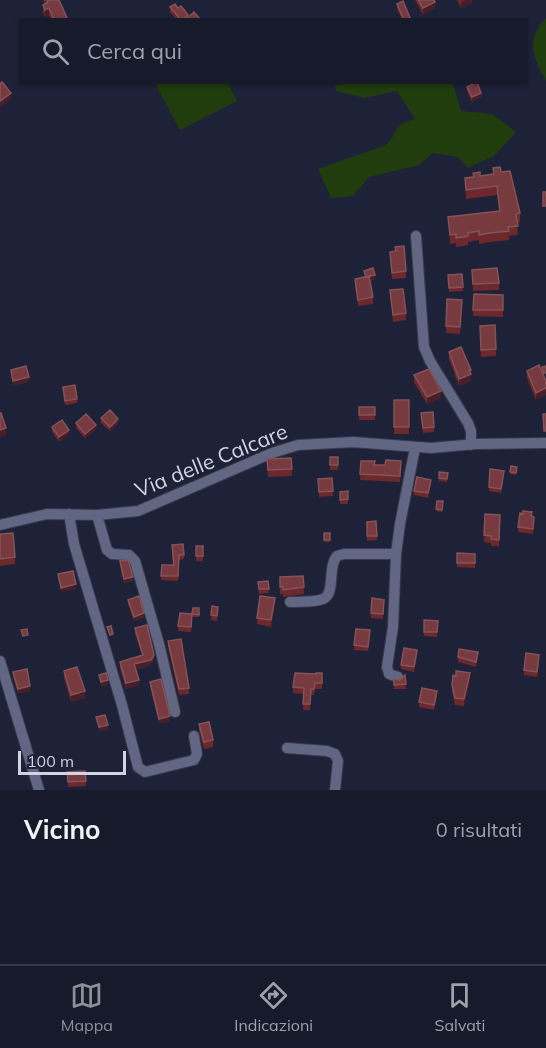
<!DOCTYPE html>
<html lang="it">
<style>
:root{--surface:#161a2b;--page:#1f2333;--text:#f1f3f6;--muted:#9ea1a9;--line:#353847;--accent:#8c9099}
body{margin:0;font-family:Mulish,sans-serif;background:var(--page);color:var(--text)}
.scale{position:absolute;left:18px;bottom:15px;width:108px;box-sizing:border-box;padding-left:6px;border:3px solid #d0d4e3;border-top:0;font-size:16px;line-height:21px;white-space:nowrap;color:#d0d4e3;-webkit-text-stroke:4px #1e2239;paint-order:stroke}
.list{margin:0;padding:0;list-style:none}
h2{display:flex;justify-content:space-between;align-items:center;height:78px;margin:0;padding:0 24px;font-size:26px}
h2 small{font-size:20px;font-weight:400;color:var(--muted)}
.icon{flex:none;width:33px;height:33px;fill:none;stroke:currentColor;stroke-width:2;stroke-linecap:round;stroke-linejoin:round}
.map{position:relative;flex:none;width:546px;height:790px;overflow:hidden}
.search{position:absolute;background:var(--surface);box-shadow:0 2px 4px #0004;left:18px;right:18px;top:18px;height:66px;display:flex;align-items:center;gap:15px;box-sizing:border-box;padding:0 21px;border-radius:0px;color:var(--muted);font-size:22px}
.sheet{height:174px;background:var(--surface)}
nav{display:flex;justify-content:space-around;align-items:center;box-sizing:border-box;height:84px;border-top:2px solid var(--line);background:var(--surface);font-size:16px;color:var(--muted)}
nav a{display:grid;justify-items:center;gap:3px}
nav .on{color:var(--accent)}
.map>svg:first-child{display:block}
</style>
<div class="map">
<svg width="546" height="790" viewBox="0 0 546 790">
<rect width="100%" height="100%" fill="#1e2239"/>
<path fill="#213c0d" d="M546,18V81C533,58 525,40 546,18Z
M155,83H228L237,101L180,130Z
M370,83H450L453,84L461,111L492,114L516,132L494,156L468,168L458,157L433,153L419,165L369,177L353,196L331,198L318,169L386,145C402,129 389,126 415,119L397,91L364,98L336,91L335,86C342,82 361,84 370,83Z"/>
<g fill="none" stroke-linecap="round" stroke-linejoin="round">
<defs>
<path id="minor" d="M416,236L424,347L430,361L468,423L471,431V445
M69,514L74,544L122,705L138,767L145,772L194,760L197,754L194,736
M97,515L107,550L112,554L129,555L135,561L159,644L175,712
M0,525L47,514L97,515L138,511L272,453L298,445L353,442L431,448L476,444L546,443
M290,602C300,601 313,603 323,599C336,594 327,567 337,556L344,554H396
M0,661L39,790
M398,677L389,674L387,667L393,627L396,554L400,524L415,448
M287,748L327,751L335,754L338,761L335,790"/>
</defs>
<use href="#minor" stroke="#383b4e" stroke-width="12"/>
<use href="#minor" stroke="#616782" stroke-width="10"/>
</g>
<path fill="#6c282b" d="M43,0H59L68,20H51L49,15L45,17L43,12V5L45,4Z
M415,0H434L435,8L423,15Z
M457,0H472V3L461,8Z
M397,4L411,20H402L397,8Z
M170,7L188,17L200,20H177L170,12Z
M467,87L481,97L472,102L467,91Z
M493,168L501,172L520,213V222L517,223L518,235L509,236V240L490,242L479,244V240L468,242V245L456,247V243L450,244L448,217L499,212L497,195L466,199L465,178L493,174Z
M390,252L406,271V278L392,279Z
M472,270L499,283V290L473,291Z
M364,271L375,279L370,281L373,297V304L358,306L355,286V279L365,277Z
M462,274L463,291L449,292L448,275Z
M390,290L406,313V320L393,322Z
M474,294L503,295V317L473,316Z
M447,299L462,300L460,334L446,333Z
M480,333L496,349V356L481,357Z
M449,352L471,370V381L459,386L449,359Z
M527,371L546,381L536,400L527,378Z
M414,375L441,398L427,404L414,382Z
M63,387L77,399V403L65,405Z
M394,400H409V434H394Z
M359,407H375V420H359Z
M101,418L118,423L110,431L101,423Z
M421,418L434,427V432L423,433Z
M76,423L96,430L85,438L76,428Z
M52,427L69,434L59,442L52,432Z
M330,457H338V470H330Z
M291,458L292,476L268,477L267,459Z
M361,461L374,465H385L401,461L400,482L360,480Z
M511,466L517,467L516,475L510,474Z
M490,469L504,475L501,493L489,491Z
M439,472L448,473L447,482L439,481Z
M332,478L333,496L319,497L318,479Z
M431,484L428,498L414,495V491Z
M348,491V504H340V492Z
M437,501H443L442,512L436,511Z
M485,514L500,515L499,546H491V543L484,542Z
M532,516L534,521L533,534L518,532V527Z
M376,521L377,540L367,541V522Z
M324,533H330V542H324Z
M0,534L15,557V564L0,566Z
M196,546H203V561H196Z
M172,549L184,555V559L179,560L178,581L161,580L162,565H173Z
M457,553L475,554V568L457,567Z
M120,561L133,581L124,583L120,566Z
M303,576L304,594L283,597V594H280V577Z
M268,581L269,593L259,594L258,587Z
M128,600L144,618L134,621L128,604Z
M384,600L383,619L371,618V613Z
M275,605L271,627L257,624V618Z
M212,606L218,607L217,621L211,620Z
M193,608H199V617H192Z
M192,619L191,632L178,631V626Z
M424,620L438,621L437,637L424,636Z
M135,628L154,660L151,665L136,670L139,685L126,689L120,668V662L142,655L135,634Z
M370,635L368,651L354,650V645Z
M168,641L189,688V694L179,695L168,647Z
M417,655L414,672L401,669V665Z
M478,656L476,667L458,662V657Z
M539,660L537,677L524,675V670Z
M64,671L85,698L71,702L64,678Z
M13,672L30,691L18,693L13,677Z
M322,673V689H315L314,695H311L310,710H303L304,694L293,693V687L316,674Z
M405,675L406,689H394V679L400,680Z
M470,680L464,706L455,705L452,692V685Z
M150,682L170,721L159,723L150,686Z
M437,696L434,710L419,707V702Z
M199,724L213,740V747L204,749L199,731Z
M85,771L86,786L68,787L67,772Z"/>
<path fill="#481e28" d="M466,0H472V3L461,8V2Z
M435,2V8L423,15V8Z
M49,8V15L45,17V10Z
M11,93V99L0,108V101Z
M481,93V97L472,102V97Z
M375,275V279L366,282V278Z
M469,370H471V381L459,386V379Z
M29,377V382L13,386V381Z
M546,388V395L536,400V393Z
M441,391V398L427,404V397Z
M118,419V423L110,431V427Z
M96,425V430L85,438V434Z
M6,428V435L0,437V430Z
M69,430V434L59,442V437Z
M133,577V581L124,583V579Z
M76,584V589L61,592V588Z
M275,598V605L271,627V620Z
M144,613V618L134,621V617Z
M154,655V660L151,665L134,670V664Z
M470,673V680L464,706V699Z
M108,680V685L101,687V682Z
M139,680V685L126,689V683Z
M30,686V691L18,693V689Z
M85,691V698L71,702V695Z
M170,716V721L159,723V719Z
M108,725V730L99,732V727Z"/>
<path fill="#763a3f" stroke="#845258" stroke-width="1.5" d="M47,0H59L68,20H54L49,8L45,10L43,5L48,2Z
M418,0H434L435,2L423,8Z
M403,1L411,20H404L397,4Z
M175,4L178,8L181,6L188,15L182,20H181L170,7Z
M194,12L200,19L186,20V19Z
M2,82L11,93L0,101V84Z
M477,82L481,93L472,97L467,87Z
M500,167L501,172L510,171L520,213L516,214L518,226L508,227L509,231L490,233L479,235V231L468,233V236L456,238V234L450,235L448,217L500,211L497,186L466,190L465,178L474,177L473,173L480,172V176L494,174L493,168Z
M543,192H546V206H543Z
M404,246L406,271L392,273L390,252L396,251L395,247Z
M373,268L375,275L366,277L364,271Z
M497,268L499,283L473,284L472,270Z
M462,274L463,287L449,288L448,275Z
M369,276L373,297L358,300L355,279Z
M403,289L406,313L393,315L390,290Z
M474,294L503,295V310H473Z
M447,299L462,300L460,327L446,326Z
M495,325L496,349L481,350L480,326Z
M461,347L471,370H469L471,374L459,379L449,352Z
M539,365L546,381V388L536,393L527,371Z
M26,366L29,377L13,381L11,370Z
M546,366V373H544L542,367Z
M429,369L441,391L427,397L414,375Z
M75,385L77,399L65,401L63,387Z
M394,400H409V427H394Z
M359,407H375V415H359Z
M110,410L118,419L110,427L101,418Z
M433,412L434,427L423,428L421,413Z
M0,413H1L6,428L0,430Z
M86,414L96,425L85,434L76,423Z
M543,414H546V431H544Z
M62,420L69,430L59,437L52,427Z
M330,457H338V465H330Z
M291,458L292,469L268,470L267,459Z
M386,460L401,461L400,476L360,474L361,461H375L374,465H385Z
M511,466L517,467L516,473L510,472Z
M490,469L504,471L501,489L489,487Z
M439,472L448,473L447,479L439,478Z
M417,477L431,480L428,493L414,491Z
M332,478L333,491L319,492L318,479Z
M348,491V499L340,500V492Z
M437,501H443L442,510L436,509Z
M523,511L532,512L531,516L534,517L533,529L518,527L520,513L523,514Z
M485,514L500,515L499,540L491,539V536L484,535Z
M376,521L377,536H367V522Z
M13,533L15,557L0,559V534Z
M324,533H330V540H324Z
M183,544L184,555H179L178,576H161L162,565H174L172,545Z
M196,546H203V556H196Z
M457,553L475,554V563H457Z
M128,560L133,577L124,579L120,561Z
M73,571L76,584L61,588L58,574Z
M303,576L304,587L283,590V587H280V577Z
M268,581L269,589H259L258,582Z
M139,596L144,613L134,617L128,600Z
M260,596L275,598L271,620L257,618Z
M372,598L384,600L383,614L371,613Z
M212,606L218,607L217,616L211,615Z
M193,608H199V615L192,614Z
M180,613L192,614L191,627L178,626Z
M424,620L438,621L437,632H424Z
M147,625L154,655L151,660L134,664L139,680L126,683L120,662L143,655L135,628Z
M111,626L113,634L110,635L107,627Z
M27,629L28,635L23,636L21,630Z
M356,629L370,630L368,647L354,645Z
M181,639L189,688L179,689L168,641Z
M404,648L417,650L414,667L401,665Z
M459,649L478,652L476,662L458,657Z
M526,653L539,655L537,672L524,670Z
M77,667L85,691L71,695L64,671Z
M27,669L30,686L18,689L13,672Z
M456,671L470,673L464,699L455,698L452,685L453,675L456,676Z
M106,673L108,680L101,682L99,675Z
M295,673L316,674V673H322V683H315L314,689H311L310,704H303L304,688L293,687Z
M405,675L406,684L394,685V679L400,680Z
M161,679L170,716L159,719L150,682Z
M422,688L437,691L434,705L419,702Z
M105,715L108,725L99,727L96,717Z
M209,722L213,740L204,742L199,724Z
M85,771L86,781L68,782L67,772Z"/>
<g text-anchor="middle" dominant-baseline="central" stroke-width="5" stroke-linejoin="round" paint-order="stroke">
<g font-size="21" fill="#d0d4e3" stroke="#1e2239">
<text transform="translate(211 460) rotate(-22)">Via delle Calcare</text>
</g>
</g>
</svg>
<div class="scale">100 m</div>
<div class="search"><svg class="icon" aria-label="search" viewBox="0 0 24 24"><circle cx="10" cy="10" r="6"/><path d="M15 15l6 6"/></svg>Cerca qui</div>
</div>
<section class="sheet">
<h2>Vicino<small>0 risultati</small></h2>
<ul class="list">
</ul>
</section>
<nav>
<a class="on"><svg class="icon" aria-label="map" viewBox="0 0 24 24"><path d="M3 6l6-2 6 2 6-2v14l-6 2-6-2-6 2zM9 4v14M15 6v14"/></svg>Mappa</a>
<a><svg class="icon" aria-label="directions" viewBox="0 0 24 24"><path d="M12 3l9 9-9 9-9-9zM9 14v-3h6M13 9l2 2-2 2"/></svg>Indicazioni</a>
<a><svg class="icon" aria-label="saved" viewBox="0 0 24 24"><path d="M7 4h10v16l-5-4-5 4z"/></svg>Salvati</a>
</nav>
